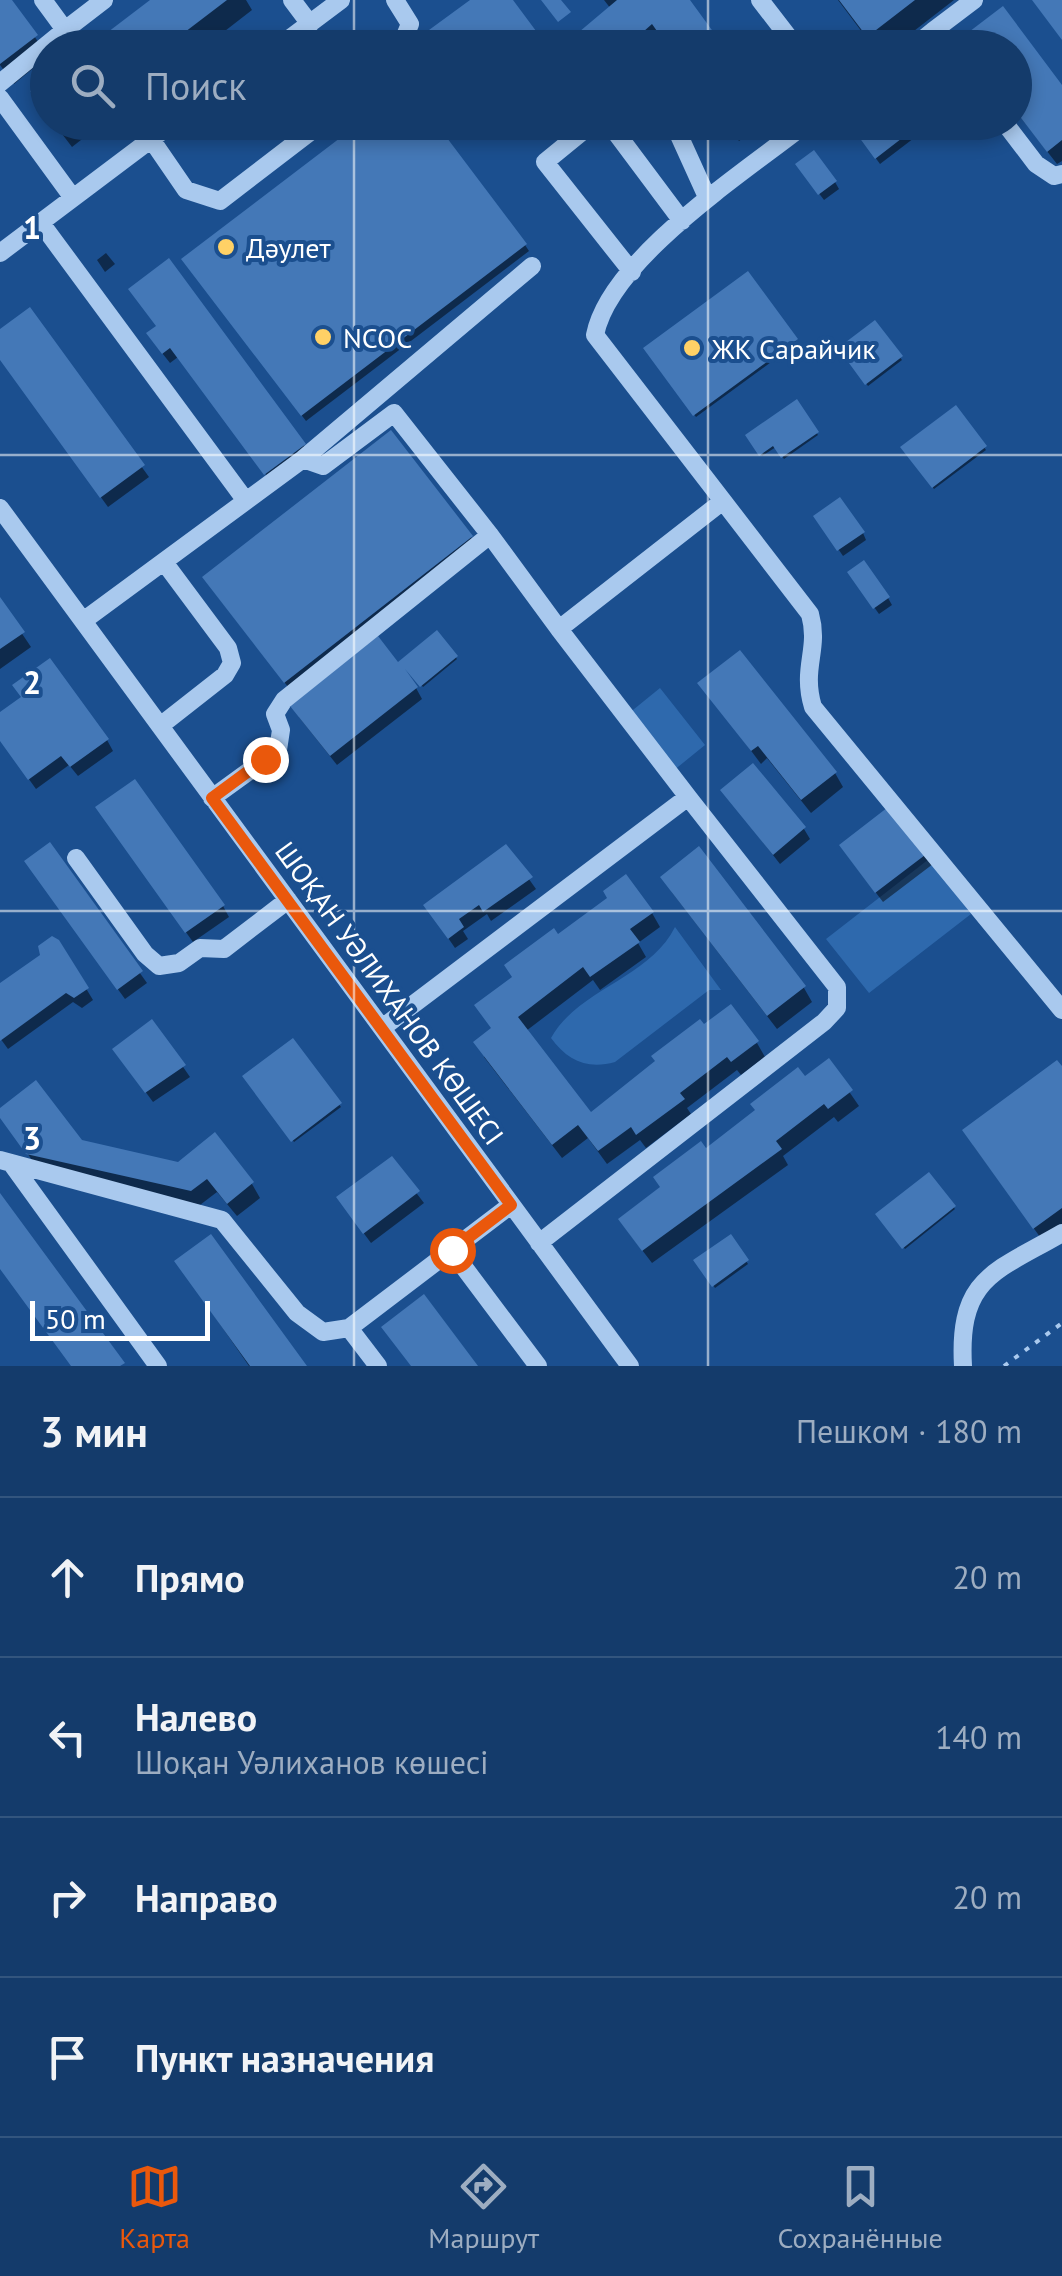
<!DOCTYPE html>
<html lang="ru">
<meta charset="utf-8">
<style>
:root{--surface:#143b6b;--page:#1d4271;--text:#f1f3f6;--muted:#9dadc1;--line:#33557e;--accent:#ea580c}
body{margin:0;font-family:"PT Sans",sans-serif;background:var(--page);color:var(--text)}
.scale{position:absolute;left:30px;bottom:25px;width:180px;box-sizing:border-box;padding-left:10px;border:5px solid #fff;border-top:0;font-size:28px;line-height:35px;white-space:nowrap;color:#fff;-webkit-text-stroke:8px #1b4f8f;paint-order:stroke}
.stop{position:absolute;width:30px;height:30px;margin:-22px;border:8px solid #ea580c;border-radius:50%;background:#fff}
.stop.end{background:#ea580c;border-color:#fff;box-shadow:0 2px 10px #0008}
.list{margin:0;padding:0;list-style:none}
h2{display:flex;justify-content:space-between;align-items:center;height:130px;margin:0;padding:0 40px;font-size:42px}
h2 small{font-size:32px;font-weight:400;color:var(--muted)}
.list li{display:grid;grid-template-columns:65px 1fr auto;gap:30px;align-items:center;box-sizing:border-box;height:160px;padding:0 40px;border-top:2px solid var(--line)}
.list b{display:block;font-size:38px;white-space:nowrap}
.list p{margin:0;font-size:32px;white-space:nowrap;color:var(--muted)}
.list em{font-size:32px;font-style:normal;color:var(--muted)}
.icon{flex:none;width:55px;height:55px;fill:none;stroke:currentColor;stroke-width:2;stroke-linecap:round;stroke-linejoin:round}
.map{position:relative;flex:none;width:1062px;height:1366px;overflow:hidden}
.search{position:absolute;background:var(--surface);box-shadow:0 5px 15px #0003;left:30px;right:30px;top:30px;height:110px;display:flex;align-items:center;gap:25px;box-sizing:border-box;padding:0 35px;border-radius:55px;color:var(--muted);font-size:38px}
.sheet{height:770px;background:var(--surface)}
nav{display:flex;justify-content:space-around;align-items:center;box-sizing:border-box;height:140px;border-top:2px solid var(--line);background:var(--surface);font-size:28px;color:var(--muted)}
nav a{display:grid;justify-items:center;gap:5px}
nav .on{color:var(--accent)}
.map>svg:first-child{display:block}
</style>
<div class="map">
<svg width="1062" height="1366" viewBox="0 0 1062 1366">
<rect width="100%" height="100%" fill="#1b4f8f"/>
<path fill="#2e69ad" d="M660,688L705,745L673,771L628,714Z
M929,859L971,914L869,993L826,939Z
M675,927L721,990H709L615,1062C587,1070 567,1060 551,1038C578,989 650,978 675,927Z"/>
<path fill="#0007" d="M0,0H9L48,56L14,84L0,65Z
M154,0H246L252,10L203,48H91Z
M604,0H687L650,48H564L611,9Z
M838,0H954L892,48H874Z
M1002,10L1062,89V161L1057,164L1014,109V48Z
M53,122H104L72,147Z
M725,122H752L755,129L739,141Z
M855,122H935L880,164L856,131Z
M802,171L835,182L839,189L824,200Z
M525,245L529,251L306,421L188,266Z
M106,253L115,264L105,272L97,260Z
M168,262L305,447L267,476L178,357L170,363L155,344Z
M748,275L797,343L696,417L659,369Z
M29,311L149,477L108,507L0,358V332Z
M875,324L902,360L868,386L841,349Z
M796,403L818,435L784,459L776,447L762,456L748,436Z
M955,408L986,450L934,489L903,447Z
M816,516L863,533L866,540L843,556Z
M471,537L477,548L292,692L212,589Z
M854,579L888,598L892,605L879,614Z
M0,601L31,647L0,669Z
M437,634L457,659L423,687L402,662Z
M701,684L835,773L843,787L811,813L767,758L761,764Z
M416,688L422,699L337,765L299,717Z
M0,715L107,740L113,751L78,776L69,765L36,789L0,739Z
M723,791L804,829L810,839L780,864Z
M104,818L223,906L229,917L193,942Z
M49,846L147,983L125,999L33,872Z
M506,847L536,889L491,921L487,914L463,931L468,939L455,948L433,916Z
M927,854L933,864L883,902L848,856Z
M671,891L804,988L812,1002L777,1029Z
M652,913L660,927L638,943L646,957L600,990L593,980L526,1031L591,1116L757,1043L765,1057L741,1075L737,1070L687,1108L691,1114L646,1148L640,1140L607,1164L588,1138L562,1158L484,1057L493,1030L514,978L558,937Z
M58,942L93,1000L82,1008L73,1002L8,1049L0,1038V986Z
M152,1022L190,1077L153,1102L122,1060Z
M293,1042L341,1107L294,1142L245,1077Z
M828,1061L859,1106L838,1122L834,1117L783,1156L788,1165L652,1263L629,1233L705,1151Z
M1062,1071V1228L1043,1241L973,1145Z
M0,1111L80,1143L252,1184L260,1198L237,1216L217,1192L200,1205L37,1168Z
M391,1160L424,1203L371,1243L345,1208Z
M929,1175L955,1209L905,1249L878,1215Z
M730,1238L748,1264L715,1288L697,1261Z
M177,1262L304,1366H249Z"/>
<path fill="#4478b7" d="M0,0H12L38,35L0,64Z
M150,0H227L164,48H87Z
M470,0H513L539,35L535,38L542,48H442L429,30Z
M541,0H561L571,12L558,22Z
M617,0H690L725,48H669L652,24L625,48H560Z
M839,0H915L867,37Z
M1032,0H1062V40Z
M1003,6L1062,85V140L1047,152L1014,109V48H968L961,38Z
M48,77V114L30,91Z
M361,122H435L527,244L301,416L181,259Z
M848,122H923L875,159Z
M814,150L837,181L818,195L795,164Z
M169,258L306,444L264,475L170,348L162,354L146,333L156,326L128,289Z
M748,271L798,339L693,416L643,348Z
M30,307L145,465L100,498L0,360V329Z
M875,320L903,356L865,385L838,348Z
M797,399L819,432L781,458L773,446L759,456L745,435Z
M956,405L987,446L932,488L900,447Z
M391,430L473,536L284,683L202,577Z
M840,497L865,532L837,551L813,516Z
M864,560L890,597L873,609L847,572Z
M0,597L25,632L0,649Z
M437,630L458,656L420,687L405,669L418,687L330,756L290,706L378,636L398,662Z
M740,650L837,772L801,800L758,746L751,751L697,683Z
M50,658L109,739L70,767L61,756L28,780L0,741V712L21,697L12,685Z
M753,763L806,827L773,855L720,790Z
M135,779L225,905L185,933L95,807Z
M892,804L929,852L875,893L839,845Z
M50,842L143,971L117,990L24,861Z
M506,844L533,877L483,912L479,905L459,919L464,927L448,939L423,905Z
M699,846L806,986L767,1016L660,877Z
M626,874L654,912L630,929L640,942L590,977L583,967L518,1017L591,1112L655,1061L651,1056L700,1019L704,1024L731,1004L759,1041L731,1062L727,1057L680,1093L685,1099L636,1135L631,1127L598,1151L578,1125L552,1145L473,1042L491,1028L474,1005L512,977L504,965L554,928L558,934L607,898L603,891Z
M52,936L59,940L89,988L74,998L66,993L0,1041V983L40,955L38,946Z
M152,1019L186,1065L145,1093L112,1049Z
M293,1038L342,1103L291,1142L242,1076Z
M829,1058L853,1090L828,1109L824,1104L776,1141L782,1149L642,1251L618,1219L660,1187L653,1177L701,1141L706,1148L755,1110L750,1104L798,1067L805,1076Z
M1057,1060L1062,1066V1208L1033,1229L962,1130Z
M36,1080L82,1140L178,1162L215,1132L254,1182L227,1204L207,1179L191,1191L26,1154L0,1118V1108Z
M392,1156L420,1191L363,1234L336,1197Z
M929,1172L956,1206L902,1249L875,1214Z
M0,1193L125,1363L120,1366H71L0,1269Z
M211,1234L307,1366H250L174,1261Z
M731,1234L749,1260L712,1287L693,1260Z
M424,1294L478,1366H411L381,1327Z"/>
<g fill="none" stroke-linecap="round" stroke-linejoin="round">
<path stroke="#a9c9ee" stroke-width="4" stroke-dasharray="5 8" stroke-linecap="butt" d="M1004,1366L1062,1323"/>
<path stroke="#a9c9ee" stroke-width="18" d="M43,0L65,30L104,0
M292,0L310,24
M395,0L410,24L400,48
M760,0L797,48
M933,31L974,0
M277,48L341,0
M912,48L933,31L946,48
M0,83L65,30
M0,98L73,198
M594,122L545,162L632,272
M608,122L682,221
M673,122L707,197
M1004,122L1036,164L1054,176L1062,174
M151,139L186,190L220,201L323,122
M41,223L246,501L83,621
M0,253L174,122
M303,459L323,466L394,413L490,535
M246,501L303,459L532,266
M723,501L810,614C820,650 801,667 813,707L1062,1010
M0,508L630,1366
M160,726L225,675L232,663L228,648L164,562
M688,797L559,629L723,501L595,335C610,258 748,170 808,122
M212,798L278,750L281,730L275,714L284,700L490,535L559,629
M76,858L145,954L159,966L179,963L200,948L224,949L288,900
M382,1028L688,797L837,987V1008L824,1022L539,1243
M0,1160L222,1220L297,1313L323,1332L349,1328L511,1205
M11,1163L158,1366
M451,1250L538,1366
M349,1328L378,1366
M963,1366C958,1277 995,1272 1062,1233"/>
</g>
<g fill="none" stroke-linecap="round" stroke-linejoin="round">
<path stroke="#ea580c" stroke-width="12" d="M265,759L212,798L511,1205L452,1250"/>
</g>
<path fill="none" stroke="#fff" stroke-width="2.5" stroke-opacity="0.55" d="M354,0V48M708,0V48M354,122V1366M708,122V1366M0,455H1062M0,911H1062"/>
<g fill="#ffd166" stroke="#1b4f8f" stroke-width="4">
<circle cx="226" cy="247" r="10"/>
<circle cx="323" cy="337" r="10"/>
<circle cx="692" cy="348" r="10"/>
</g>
<g text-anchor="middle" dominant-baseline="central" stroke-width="8" stroke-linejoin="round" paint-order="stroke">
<g font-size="28" fill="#fff" stroke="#1b4f8f" text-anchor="start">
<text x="246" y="247">Дәулет</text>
<text x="343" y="337">NCOC</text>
<text x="712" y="348">ЖК Сарайчик</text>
</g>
<g font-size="28" fill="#fff" stroke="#1b4f8f">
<text transform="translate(390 993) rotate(54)">ШОҚАН УӘЛИХАНОВ КӨШЕСІ</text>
</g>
</g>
<g font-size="32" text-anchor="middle" font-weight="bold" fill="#fff" stroke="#1b4f8f" stroke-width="8" stroke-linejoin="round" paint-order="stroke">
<text x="32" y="239">1</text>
<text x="32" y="694">2</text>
<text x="32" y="1150">3</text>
</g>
</svg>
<div class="scale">50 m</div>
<div class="stop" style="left:452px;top:1250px"></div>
<div class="stop end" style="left:265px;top:759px"></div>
<div class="search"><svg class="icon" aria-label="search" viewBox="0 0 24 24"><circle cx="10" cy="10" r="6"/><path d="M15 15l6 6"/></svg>Поиск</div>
</div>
<section class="sheet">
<h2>3 мин<small>Пешком · 180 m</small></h2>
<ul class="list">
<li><svg class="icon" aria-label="ahead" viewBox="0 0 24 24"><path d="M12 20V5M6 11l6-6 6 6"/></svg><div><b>Прямо</b></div><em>20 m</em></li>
<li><svg class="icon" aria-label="left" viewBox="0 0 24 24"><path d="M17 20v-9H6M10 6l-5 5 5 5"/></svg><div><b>Налево</b><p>Шоқан Уәлиханов көшесі</p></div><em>140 m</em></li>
<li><svg class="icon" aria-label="right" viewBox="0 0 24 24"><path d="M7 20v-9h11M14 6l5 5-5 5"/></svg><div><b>Направо</b></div><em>20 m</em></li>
<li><svg class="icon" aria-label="arrive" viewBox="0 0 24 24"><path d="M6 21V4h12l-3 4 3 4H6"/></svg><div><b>Пункт назначения</b></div></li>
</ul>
</section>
<nav>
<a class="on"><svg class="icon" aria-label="map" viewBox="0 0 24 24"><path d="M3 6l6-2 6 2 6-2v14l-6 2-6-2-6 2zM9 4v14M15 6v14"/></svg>Карта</a>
<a><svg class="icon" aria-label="directions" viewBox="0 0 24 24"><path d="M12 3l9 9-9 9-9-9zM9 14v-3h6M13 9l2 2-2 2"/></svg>Маршрут</a>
<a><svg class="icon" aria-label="saved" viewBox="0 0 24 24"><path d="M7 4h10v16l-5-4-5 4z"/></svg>Сохранённые</a>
</nav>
